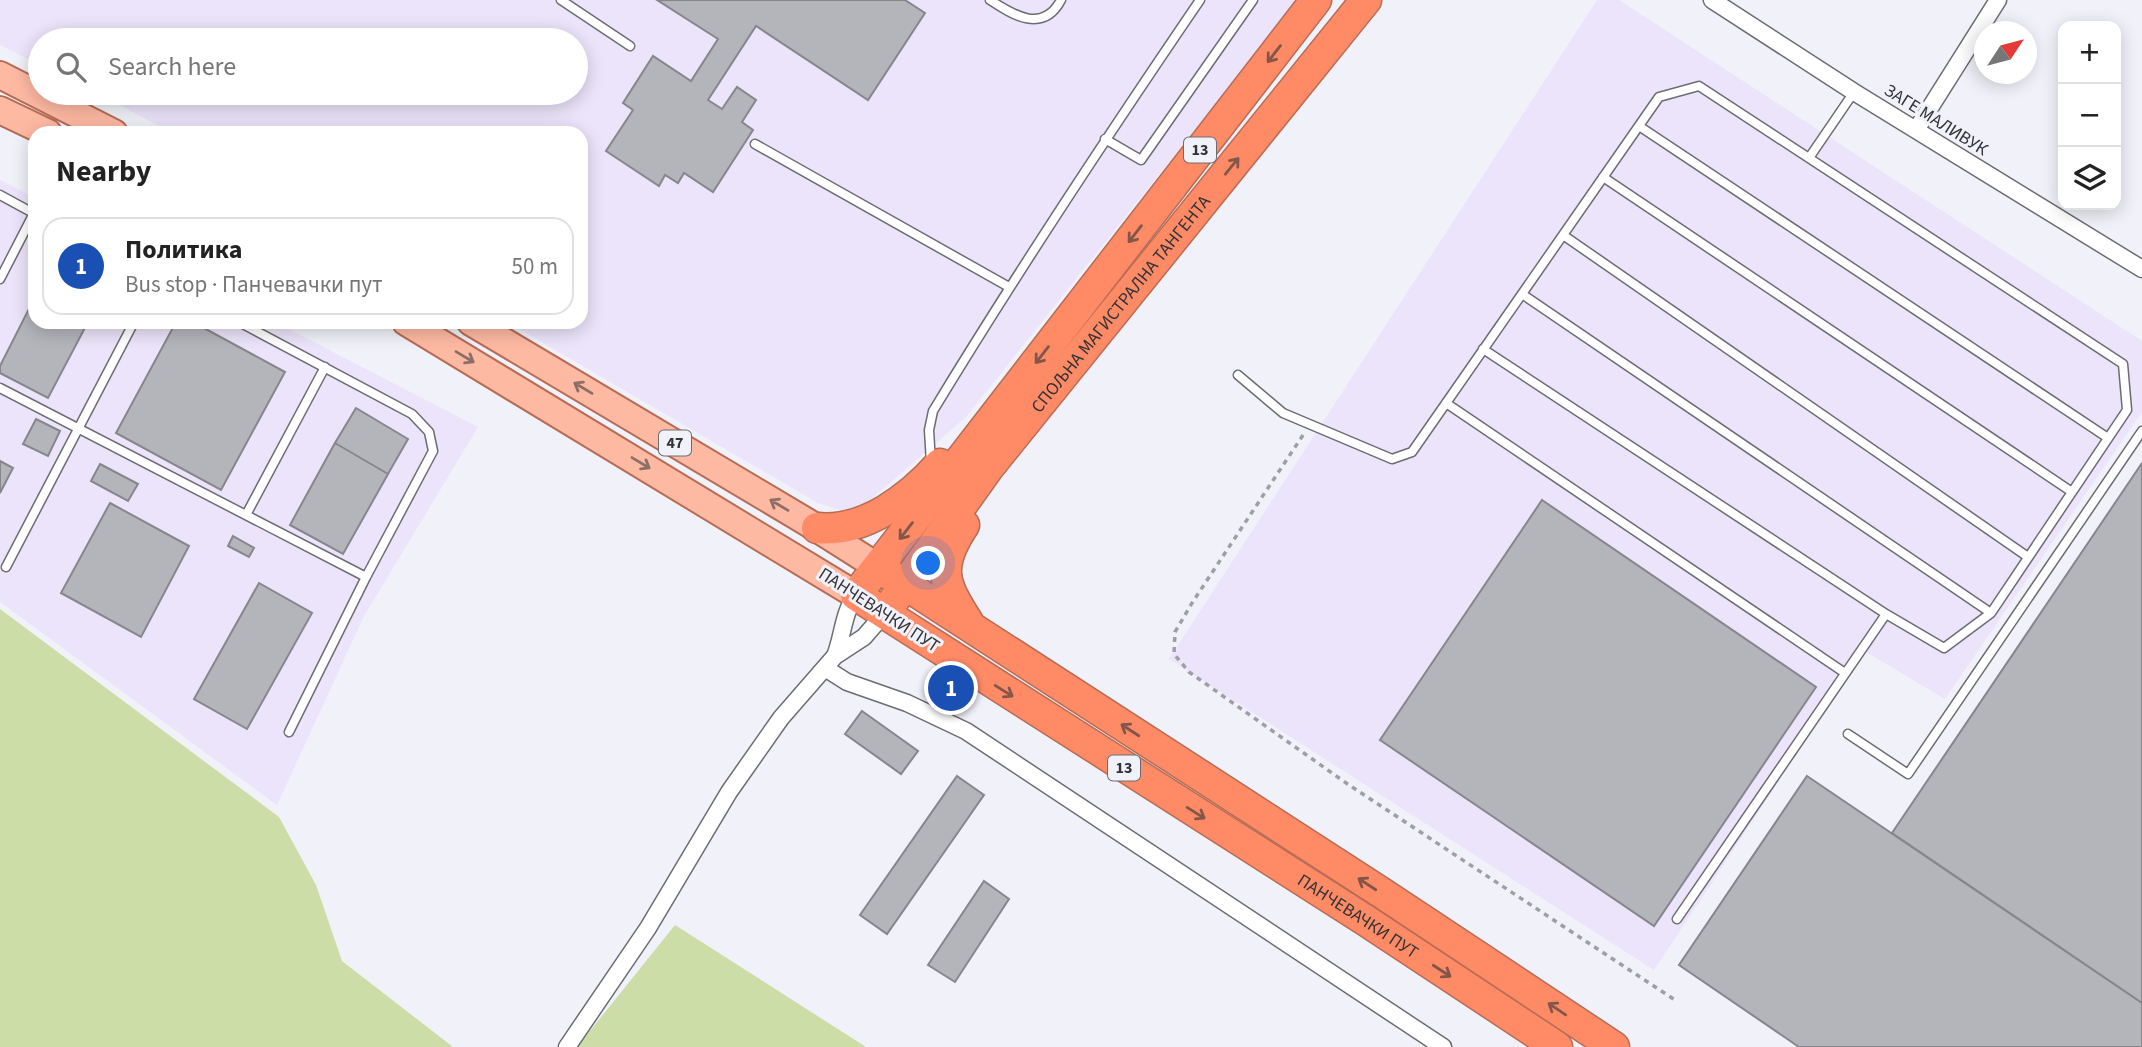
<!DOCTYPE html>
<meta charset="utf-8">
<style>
:root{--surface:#fff;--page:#f6f6f6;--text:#222;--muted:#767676;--line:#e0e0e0;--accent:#1a73e8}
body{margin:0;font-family:"Source Sans 3",sans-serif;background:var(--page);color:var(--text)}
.controls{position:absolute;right:21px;top:21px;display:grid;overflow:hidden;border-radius:14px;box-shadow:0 4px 18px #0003}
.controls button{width:63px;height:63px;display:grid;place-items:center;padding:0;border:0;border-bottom:2px solid var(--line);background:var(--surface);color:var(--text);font:35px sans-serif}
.compass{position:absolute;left:1974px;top:21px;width:63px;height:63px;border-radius:50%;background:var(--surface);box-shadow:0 4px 18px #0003;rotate:54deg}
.you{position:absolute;left:929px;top:564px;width:24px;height:24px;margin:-18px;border:5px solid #fff;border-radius:50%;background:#1a73e8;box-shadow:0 0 0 10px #1a73e833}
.badge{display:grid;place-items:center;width:46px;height:46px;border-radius:50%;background:var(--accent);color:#fff;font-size:23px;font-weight:700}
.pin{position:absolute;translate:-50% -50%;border:4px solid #fff;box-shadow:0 2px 7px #0006}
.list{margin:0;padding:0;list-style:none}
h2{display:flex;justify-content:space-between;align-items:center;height:91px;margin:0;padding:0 28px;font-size:30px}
h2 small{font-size:23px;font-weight:400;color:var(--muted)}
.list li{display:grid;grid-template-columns:46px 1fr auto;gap:21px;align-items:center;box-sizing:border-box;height:98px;margin:0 14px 14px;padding:0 14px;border:2px solid var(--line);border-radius:21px}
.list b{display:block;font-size:26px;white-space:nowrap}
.list p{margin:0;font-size:23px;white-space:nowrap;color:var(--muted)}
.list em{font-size:23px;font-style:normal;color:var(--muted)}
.icon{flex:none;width:38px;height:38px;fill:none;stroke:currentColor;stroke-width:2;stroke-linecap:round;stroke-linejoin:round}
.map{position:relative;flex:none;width:2142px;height:1047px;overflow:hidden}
.search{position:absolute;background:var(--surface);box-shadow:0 4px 18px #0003;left:28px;top:28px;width:560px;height:77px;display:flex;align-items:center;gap:18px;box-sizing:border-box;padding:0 24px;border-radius:38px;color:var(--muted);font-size:26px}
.panel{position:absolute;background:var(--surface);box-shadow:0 4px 18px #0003;left:28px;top:126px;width:560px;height:203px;border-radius:21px}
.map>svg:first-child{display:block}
</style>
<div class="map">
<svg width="2142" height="1047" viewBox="0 0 2142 1047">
<rect width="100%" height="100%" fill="#f1f1f9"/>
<path fill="#ece4fa" d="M0,0H1298L966,417L869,501L846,512L818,503L507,322H581V133H172L97,93H576V40H40V65L0,45Z
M1597,0H1619L2142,341V412L1945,699L1865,651L1654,970L1169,659Z
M0,180L35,198V322H275L478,427L364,616L277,805L0,602Z"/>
<path fill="#cddda7" d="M0,609L279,817L316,885L342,961L453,1047H0Z
M675,925L866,1047H577Z"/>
<path fill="#b4b4bb" stroke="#86868c" stroke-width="2" d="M657,0H905L925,13L868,100L756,26L708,100L722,109L737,87L756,100L742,122L753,130L713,192L684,173L678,183L665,175L659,186L606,151L633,110L623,103L653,56L691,81L718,39Z
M35,297V322H88L48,398L0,373V366Z
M176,322H193L285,372L221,490L116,433Z
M356,408L408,439L388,474L335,443Z
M36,419L60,431L48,456L23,444Z
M335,443L388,474L343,554L290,525Z
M0,461L13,468L0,493Z
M2142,463V1003L1892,833Z
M100,464L138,484L128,501L91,481Z
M1542,500L1816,687L1654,926L1380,740Z
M110,503L189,546L141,637L61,593Z
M233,536L254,548L249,557L228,546Z
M259,583L312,613L247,729L194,699Z
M862,711L918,751L901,774L845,734Z
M957,776L984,795L887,934L860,915Z
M1807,776L2142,1003V1047H1799L1679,965Z
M984,881L1009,899L955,982L928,965Z"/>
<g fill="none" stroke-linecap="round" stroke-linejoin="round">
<defs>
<path id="lane" d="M561,0L630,46
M990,0C1013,15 1043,34 1061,0
M1639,126L2108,438
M1105,139L1141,160L1253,0
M755,144L1009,287
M1809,158L1854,92
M1603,177L2072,492
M0,195L35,214
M1563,235L2028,557
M0,279L34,213
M1522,294L1991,613
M239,322L412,414L429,432L433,451L366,577L289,732
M1483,349L1886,614
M1238,375L1283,413L1392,459L1412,452L1659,97L1699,86L2123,364L2127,410L1991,613L1944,648L1886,614L1677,919
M0,388L366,577
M1446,403L1845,673
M931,463L929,430L933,411C1018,271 1108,135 1200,0
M246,515L325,367
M6,567L134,322
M1848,734L1908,774L2142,431"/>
<path id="street" d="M1712,0L1854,92L2142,269
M1916,130L1998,0
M835,656C843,636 843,613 856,595
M825,668L847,682L907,703L966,731L1443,1047
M567,1047L648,928L729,792L781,718L835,656L864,637L884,614"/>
<path id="primary" d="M0,75L114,133
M0,110L48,133
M406,322L856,595
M471,322L807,522L878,567"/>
<g id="highway">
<path id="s1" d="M1316,0L856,595L1365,920L1557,1047"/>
<path d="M964,525C936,567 943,583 968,622"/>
<path d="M817,528C864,533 910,498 940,464"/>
<path d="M878,567L1382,893L1614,1047"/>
<path id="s2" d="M894,600L989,467L1366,0"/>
</g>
</defs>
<use href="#lane" stroke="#6c6c72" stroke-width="11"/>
<use href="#street" stroke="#6c6c72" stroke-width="19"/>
<use href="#primary" stroke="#b76c55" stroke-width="30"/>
<use href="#highway" stroke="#b76c55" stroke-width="33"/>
<path stroke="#9e9ea4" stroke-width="3.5" stroke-dasharray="5 5" stroke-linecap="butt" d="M1303,435L1192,603L1175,632L1174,654L1189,672L1349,785L1675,1000"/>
<use href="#lane" stroke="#fff" stroke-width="8"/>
<use href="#street" stroke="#fff" stroke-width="16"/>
<use href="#primary" stroke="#feb9a3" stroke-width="26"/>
<use href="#highway" stroke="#fe8a66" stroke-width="30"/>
</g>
<defs><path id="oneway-shaft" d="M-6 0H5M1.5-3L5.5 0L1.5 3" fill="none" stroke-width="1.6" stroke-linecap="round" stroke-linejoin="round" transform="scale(1.75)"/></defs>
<g stroke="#845649">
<use href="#oneway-shaft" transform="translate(1274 54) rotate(128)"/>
<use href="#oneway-shaft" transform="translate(1232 166) rotate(-51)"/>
<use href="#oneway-shaft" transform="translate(1135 234) rotate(128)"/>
<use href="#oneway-shaft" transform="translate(1042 355) rotate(128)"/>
<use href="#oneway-shaft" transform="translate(906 531) rotate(128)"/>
<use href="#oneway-shaft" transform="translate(1004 691) rotate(32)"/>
<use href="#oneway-shaft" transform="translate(1130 730) rotate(-147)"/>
<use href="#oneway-shaft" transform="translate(1196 813) rotate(32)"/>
<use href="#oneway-shaft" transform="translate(1367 884) rotate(-147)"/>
<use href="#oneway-shaft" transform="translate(1442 971) rotate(33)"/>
<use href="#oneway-shaft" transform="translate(1557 1009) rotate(-146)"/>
</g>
<g stroke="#8e6f67">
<use href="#oneway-shaft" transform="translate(465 357) rotate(31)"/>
<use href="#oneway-shaft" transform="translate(583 388) rotate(-149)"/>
<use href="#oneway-shaft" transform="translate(641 463) rotate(31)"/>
<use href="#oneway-shaft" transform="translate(779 505) rotate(-149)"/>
</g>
<g text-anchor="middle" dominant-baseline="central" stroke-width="6" stroke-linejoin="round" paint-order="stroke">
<g fill="#f1f1f9" stroke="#6c6c70" stroke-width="2">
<rect x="1184" y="137.5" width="32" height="25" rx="5"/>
<rect x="659" y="430.5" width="32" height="25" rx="5"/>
<rect x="1108" y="755.5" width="32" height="25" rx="5"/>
</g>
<g font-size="16" font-weight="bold" fill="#333336">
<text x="1200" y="150">13</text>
<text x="675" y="443">47</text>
<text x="1124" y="768">13</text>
</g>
<g font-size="18" fill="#333336" stroke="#f1f1f9">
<text transform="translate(1936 120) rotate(32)">ЗАГЕ МАЛИВУК</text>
<text stroke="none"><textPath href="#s2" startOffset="373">СПОЉНА МАГИСТРАЛНА ТАНГЕНТА</textPath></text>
<text transform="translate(879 610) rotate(33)">ПАНЧЕВАЧКИ ПУТ</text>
<text stroke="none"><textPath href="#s1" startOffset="1348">ПАНЧЕВАЧКИ ПУТ</textPath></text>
</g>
</g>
</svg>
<div class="controls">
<button>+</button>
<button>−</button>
<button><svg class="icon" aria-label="layers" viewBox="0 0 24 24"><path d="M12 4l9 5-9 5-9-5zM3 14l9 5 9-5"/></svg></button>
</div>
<svg class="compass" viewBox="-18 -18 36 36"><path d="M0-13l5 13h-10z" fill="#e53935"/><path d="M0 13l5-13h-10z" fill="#767676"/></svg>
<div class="you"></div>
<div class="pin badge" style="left:951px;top:688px;background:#1a4fb4">1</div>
<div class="search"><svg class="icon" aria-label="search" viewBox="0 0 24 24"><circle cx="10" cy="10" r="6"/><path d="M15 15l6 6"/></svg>Search here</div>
<section class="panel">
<h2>Nearby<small></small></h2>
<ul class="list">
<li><span class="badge" style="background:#1a4fb4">1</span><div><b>Политика</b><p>Bus stop · Панчевачки пут</p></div><em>50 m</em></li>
</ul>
</section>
</div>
